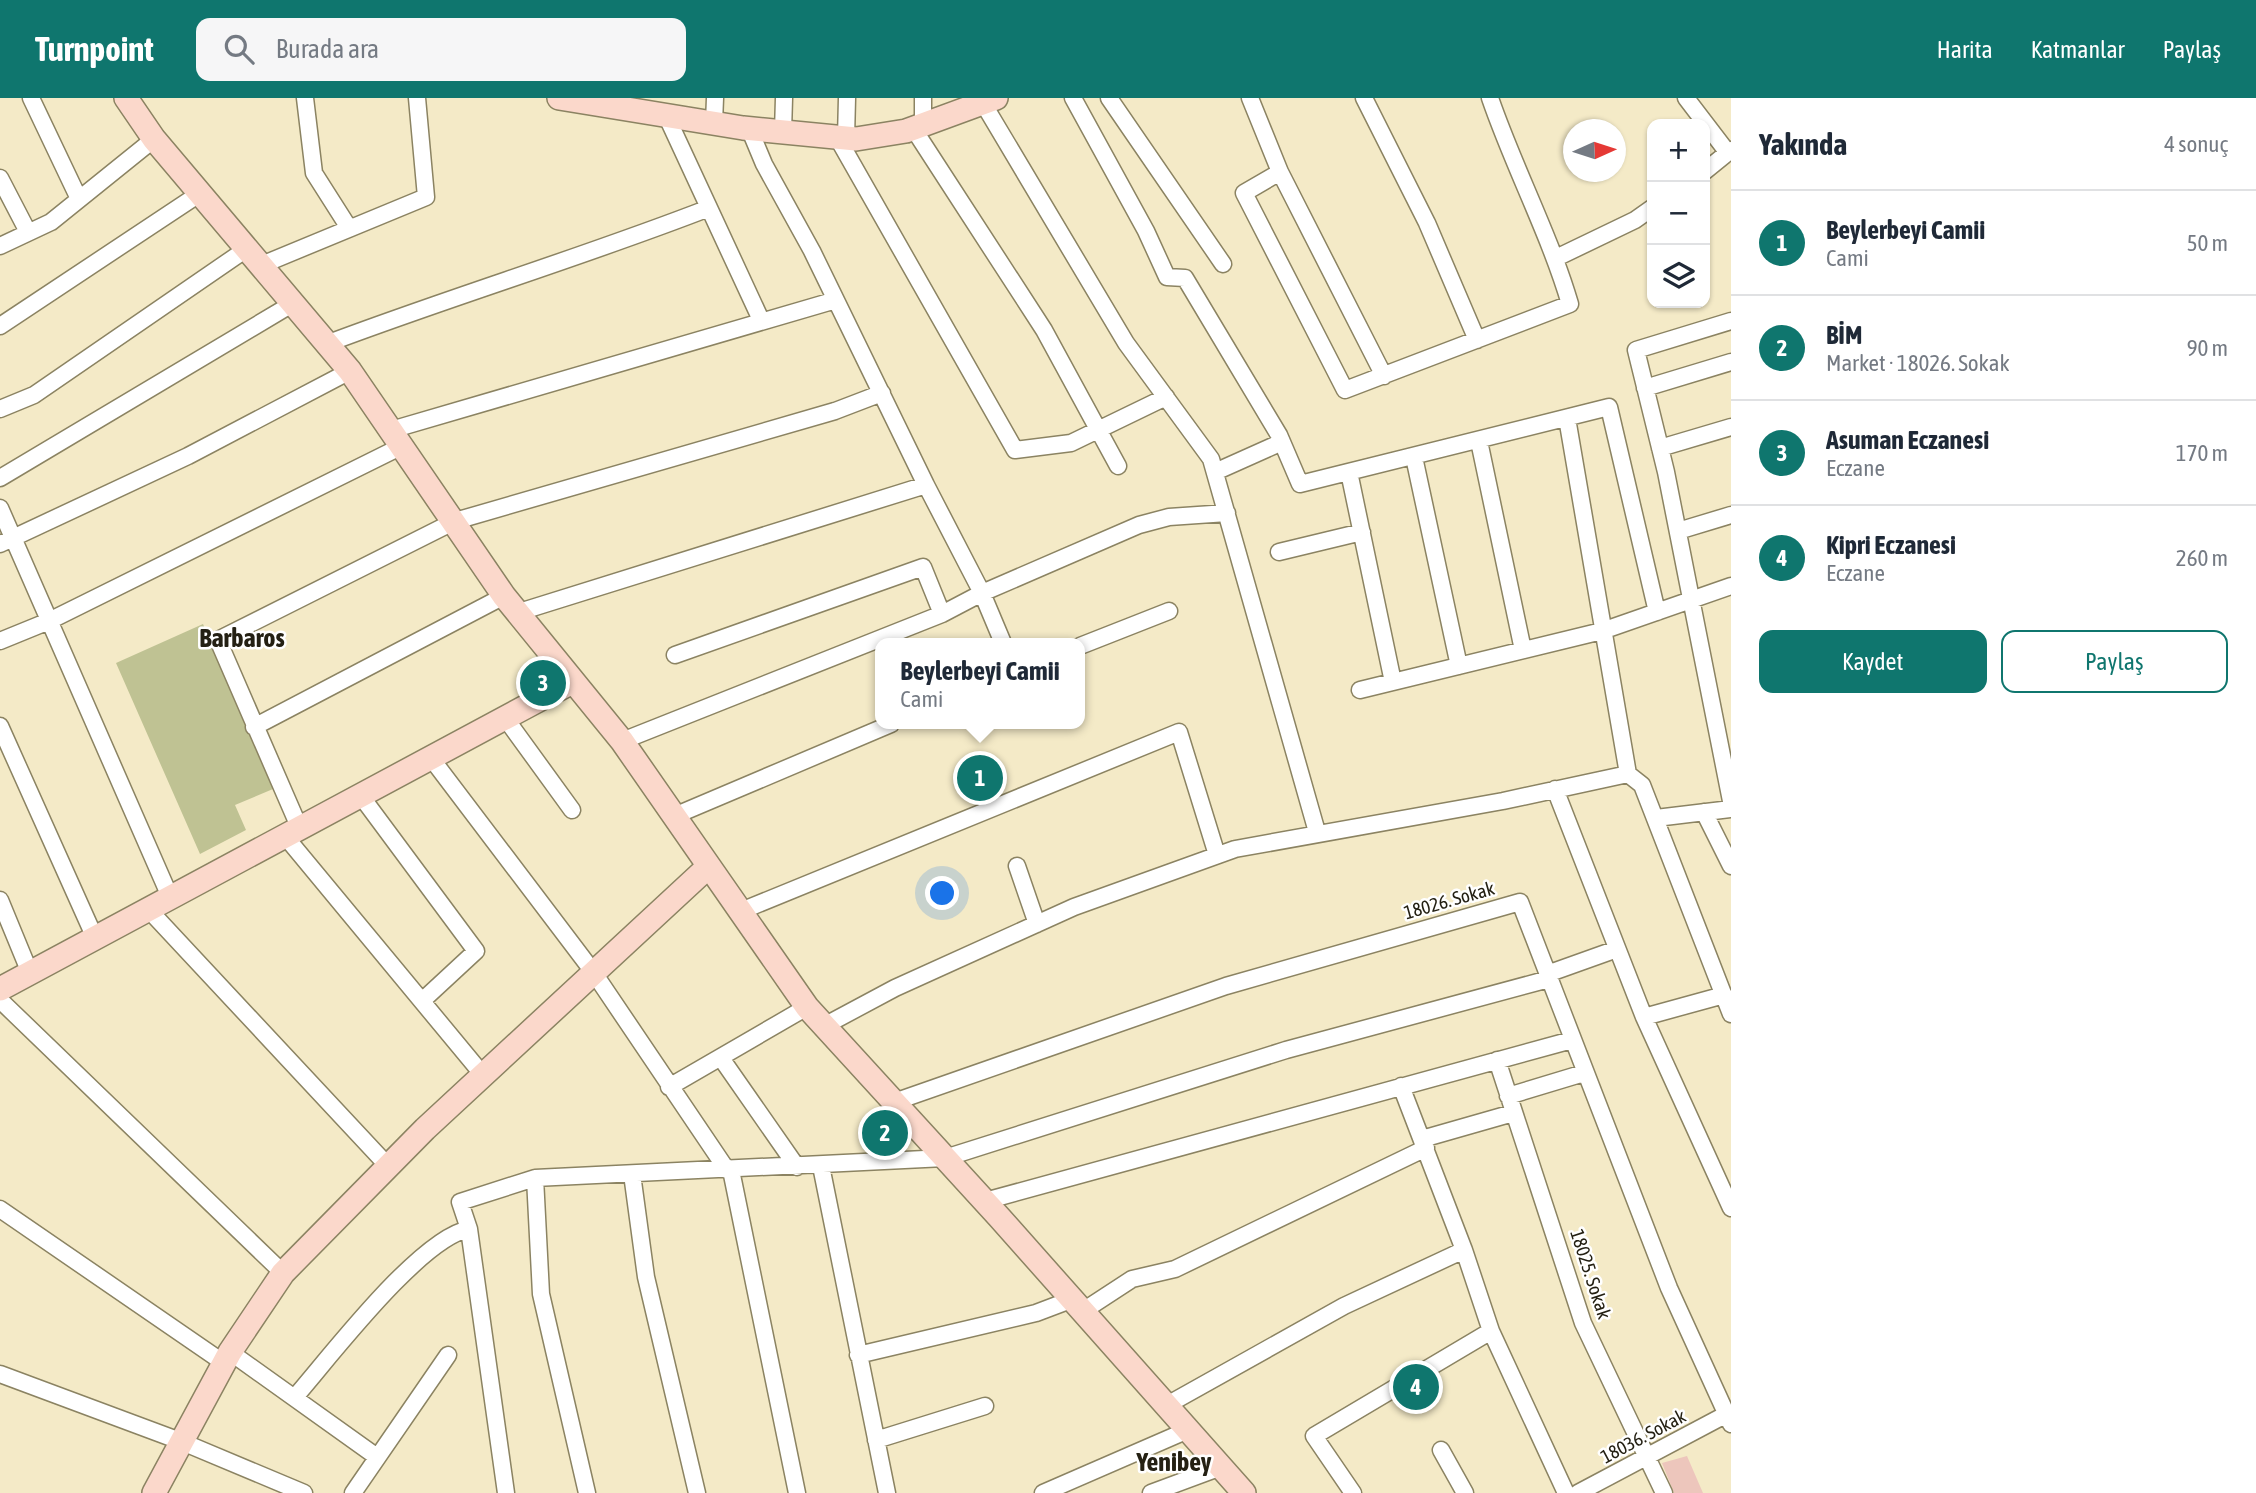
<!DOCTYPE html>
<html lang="tr">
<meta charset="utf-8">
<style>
:root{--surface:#fff;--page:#f6f6f7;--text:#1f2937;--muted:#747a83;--line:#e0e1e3;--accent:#0f766e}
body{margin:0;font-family:"Asap Condensed",sans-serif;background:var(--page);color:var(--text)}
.controls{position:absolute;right:21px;top:21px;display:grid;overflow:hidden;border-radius:14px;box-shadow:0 2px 5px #0004}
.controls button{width:63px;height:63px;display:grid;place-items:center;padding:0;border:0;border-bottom:2px solid var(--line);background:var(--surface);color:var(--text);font:35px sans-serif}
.compass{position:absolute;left:1563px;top:21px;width:63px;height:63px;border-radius:50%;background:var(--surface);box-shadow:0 2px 5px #0004;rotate:87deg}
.you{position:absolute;left:943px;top:796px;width:24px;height:24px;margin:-18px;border:5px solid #fff;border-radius:50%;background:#1a73e8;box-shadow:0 0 0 10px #1a73e833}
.badge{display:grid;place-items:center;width:46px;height:46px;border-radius:50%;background:var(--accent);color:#fff;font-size:23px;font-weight:700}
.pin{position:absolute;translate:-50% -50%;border:4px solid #fff;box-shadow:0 2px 7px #0006}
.popup{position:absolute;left:875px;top:540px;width:210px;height:91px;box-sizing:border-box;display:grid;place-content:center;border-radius:14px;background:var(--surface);filter:drop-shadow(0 2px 5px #0005);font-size:23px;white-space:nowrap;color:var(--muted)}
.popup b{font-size:26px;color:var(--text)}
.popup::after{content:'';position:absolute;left:50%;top:100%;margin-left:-14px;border:14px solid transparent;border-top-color:var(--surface)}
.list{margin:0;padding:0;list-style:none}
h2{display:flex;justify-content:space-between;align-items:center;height:91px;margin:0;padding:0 28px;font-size:30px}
h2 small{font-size:23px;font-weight:400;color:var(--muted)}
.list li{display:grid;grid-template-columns:46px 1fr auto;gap:21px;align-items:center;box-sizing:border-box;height:105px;padding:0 28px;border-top:2px solid var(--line)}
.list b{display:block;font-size:26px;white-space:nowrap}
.list p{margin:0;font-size:23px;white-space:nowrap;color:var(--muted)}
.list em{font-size:23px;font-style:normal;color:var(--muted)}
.actions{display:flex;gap:14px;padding:21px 28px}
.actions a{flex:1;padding:16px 0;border:2px solid var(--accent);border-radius:14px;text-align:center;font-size:24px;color:var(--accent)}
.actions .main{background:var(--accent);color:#fff}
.icon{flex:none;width:38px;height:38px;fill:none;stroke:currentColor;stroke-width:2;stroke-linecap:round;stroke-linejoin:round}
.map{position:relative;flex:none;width:1731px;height:1395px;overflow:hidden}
header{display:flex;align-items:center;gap:42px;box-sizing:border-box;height:98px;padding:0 35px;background:var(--accent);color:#fff}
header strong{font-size:33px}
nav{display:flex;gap:38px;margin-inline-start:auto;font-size:24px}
.search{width:490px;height:63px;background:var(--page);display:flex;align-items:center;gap:18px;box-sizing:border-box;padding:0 24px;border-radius:14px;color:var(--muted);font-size:26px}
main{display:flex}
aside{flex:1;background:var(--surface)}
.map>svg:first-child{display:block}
</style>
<header>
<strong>Turnpoint</strong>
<div class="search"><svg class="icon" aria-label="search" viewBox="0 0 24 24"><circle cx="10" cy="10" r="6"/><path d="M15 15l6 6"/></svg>Burada ara</div>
<nav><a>Harita</a><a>Katmanlar</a><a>Paylaş</a></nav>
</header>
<main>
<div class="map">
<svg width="1731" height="1395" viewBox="0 0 1731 1395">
<rect width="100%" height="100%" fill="#f4eac7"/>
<path fill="#bfc293" d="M203,526L273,691L235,707L246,732L200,756L116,565Z"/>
<path fill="#edc6bc" d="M964,665L997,666V695L963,694Z
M1687,1358L1703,1395H1674L1662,1365Z"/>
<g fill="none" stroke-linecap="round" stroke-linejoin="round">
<defs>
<path id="street" d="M31,0L79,101
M305,0L314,75L349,130
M923,0V26
M1073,0L1146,133L1167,179L1185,180L1279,337L1300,386L1609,309L1657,514
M1109,0L1223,166
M1250,0L1280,74
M1364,0L1427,125L1477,242
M1686,0L1728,55
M983,5L1126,245L1211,361L1317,734
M666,17L761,222
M714,25L715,0
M749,30L764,66L812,153L926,387L982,495L1003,545
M913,30L1044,232L1118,368
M783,34L784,0
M837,39L1015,352L1071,345L1166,299
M846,40L847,0
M1705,73L1731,52
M0,80L28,134
M0,148L51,124L154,41
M1556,160L1635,122L1652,110
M259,168L426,99L417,0
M1731,223L1636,252L1666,374L1731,703
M0,228L199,96
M326,246C453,198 583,159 709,110
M1384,278L1280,74L1244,95L1345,292L1570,206C1549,135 1514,70 1490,0
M1645,290L1731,264
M0,311L34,297L245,152
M391,332L836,202
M1479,343L1523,552
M1660,350L1731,329
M1414,359L1459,568
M1215,374L1282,344
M1349,374L1393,584
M0,380L292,206
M0,410L171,801
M1678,433L1731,417
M0,446L188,358L350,273
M1279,454L1362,434
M516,515L926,387
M0,543L49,523L402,348
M1080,548L1169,513
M675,557L923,469L942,516
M1360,592L1602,533L1731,488
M506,621L572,712
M0,628L95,840
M254,629L504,498
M622,643L942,516L982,495L1139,427L1169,419L1227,415
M431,660L594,875L727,1072
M1628,676L1642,687L1731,916
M1555,691L1644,919L1731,1110
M361,698L476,853L422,903
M1704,714L1731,768
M674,718L891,626
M1656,720L1731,711
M300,731L218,542L455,423L835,313L882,295
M285,738L483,977
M1017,768L1037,826
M0,802L30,875
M149,812L388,1068
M741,813L1179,634L1217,757
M1547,876L1617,851
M0,902L283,1175
M1644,919L1724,897
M824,928L895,890L1074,809L1235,751L1503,703L1628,676L1567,320
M721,960L797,1069
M1497,962L1583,1225L1664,1395
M1401,988L1464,1152L1491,1233L1566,1395
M669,989L807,909
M1508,998L1584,975
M894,1004L1226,888L1520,804L1669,1190L1731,1326
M1422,1041L1513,1015
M821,1068L887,1395
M731,1072L797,1395
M632,1076L646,1179L697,1395
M535,1080L541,1196L587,1395
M985,1103L1572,942
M0,1111L224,1265
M1083,1213L1132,1181L1175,1171L1426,1050
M230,1254L377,1359
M858,1257L1036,1215L1073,1201
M0,1276L180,1343L304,1395
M295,1299C330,1259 420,1140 469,1131
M1167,1307L1344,1208L1464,1152
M876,1342L985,1308
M1441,1352L1465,1395
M353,1395L448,1257
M506,1395L469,1131L460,1104L535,1080L945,1060L1286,952L1549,881
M1043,1395L1188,1332
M1151,1395L1221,1369
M1353,1395L1314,1338L1491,1233
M1578,1395L1727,1316"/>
<path id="secondary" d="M126,0L154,41L350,273L504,498L622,643L807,909L999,1119L1244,1395
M559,0L743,30L856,41L906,33L996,0
M0,891L572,584
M154,1395L230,1254L283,1175L425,1031L709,768"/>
</defs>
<use href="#street" stroke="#8b8362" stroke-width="19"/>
<use href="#secondary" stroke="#8b8362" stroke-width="26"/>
<use href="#street" stroke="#fff" stroke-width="16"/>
<use href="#secondary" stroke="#fbd8cb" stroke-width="23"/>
</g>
<g text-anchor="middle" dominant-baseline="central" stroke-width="5" stroke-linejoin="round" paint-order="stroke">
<g font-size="19" fill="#242013" stroke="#fff">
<text transform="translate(1449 802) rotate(-16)">18026. Sokak</text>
<text transform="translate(1591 1176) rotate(72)">18025. Sokak</text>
<text transform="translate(1643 1338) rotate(-28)">18036. Sokak</text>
</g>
<g font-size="26" font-weight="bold" fill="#242013" stroke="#fff">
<text x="242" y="540">Barbaros</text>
<text x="1174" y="1364">Yenibey</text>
</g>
</g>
</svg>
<div class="controls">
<button>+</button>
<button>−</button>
<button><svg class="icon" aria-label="layers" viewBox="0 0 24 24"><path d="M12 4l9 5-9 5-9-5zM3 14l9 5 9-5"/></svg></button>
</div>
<svg class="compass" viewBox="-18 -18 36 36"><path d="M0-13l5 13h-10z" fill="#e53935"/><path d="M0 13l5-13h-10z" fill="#747a83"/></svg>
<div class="you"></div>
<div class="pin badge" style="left:980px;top:680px">1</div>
<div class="popup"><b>Beylerbeyi Camii</b>Cami</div>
<div class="pin badge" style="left:885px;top:1035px">2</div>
<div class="pin badge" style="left:543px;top:585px">3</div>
<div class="pin badge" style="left:1416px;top:1289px">4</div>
</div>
<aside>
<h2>Yakında<small>4 sonuç</small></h2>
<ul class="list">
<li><span class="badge">1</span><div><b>Beylerbeyi Camii</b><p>Cami</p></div><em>50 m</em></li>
<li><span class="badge">2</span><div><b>BİM</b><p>Market · 18026. Sokak</p></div><em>90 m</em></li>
<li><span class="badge">3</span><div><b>Asuman Eczanesi</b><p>Eczane</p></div><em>170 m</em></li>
<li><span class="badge">4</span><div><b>Kipri Eczanesi</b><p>Eczane</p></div><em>260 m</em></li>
</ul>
<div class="actions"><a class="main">Kaydet</a><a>Paylaş</a></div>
</aside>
</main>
